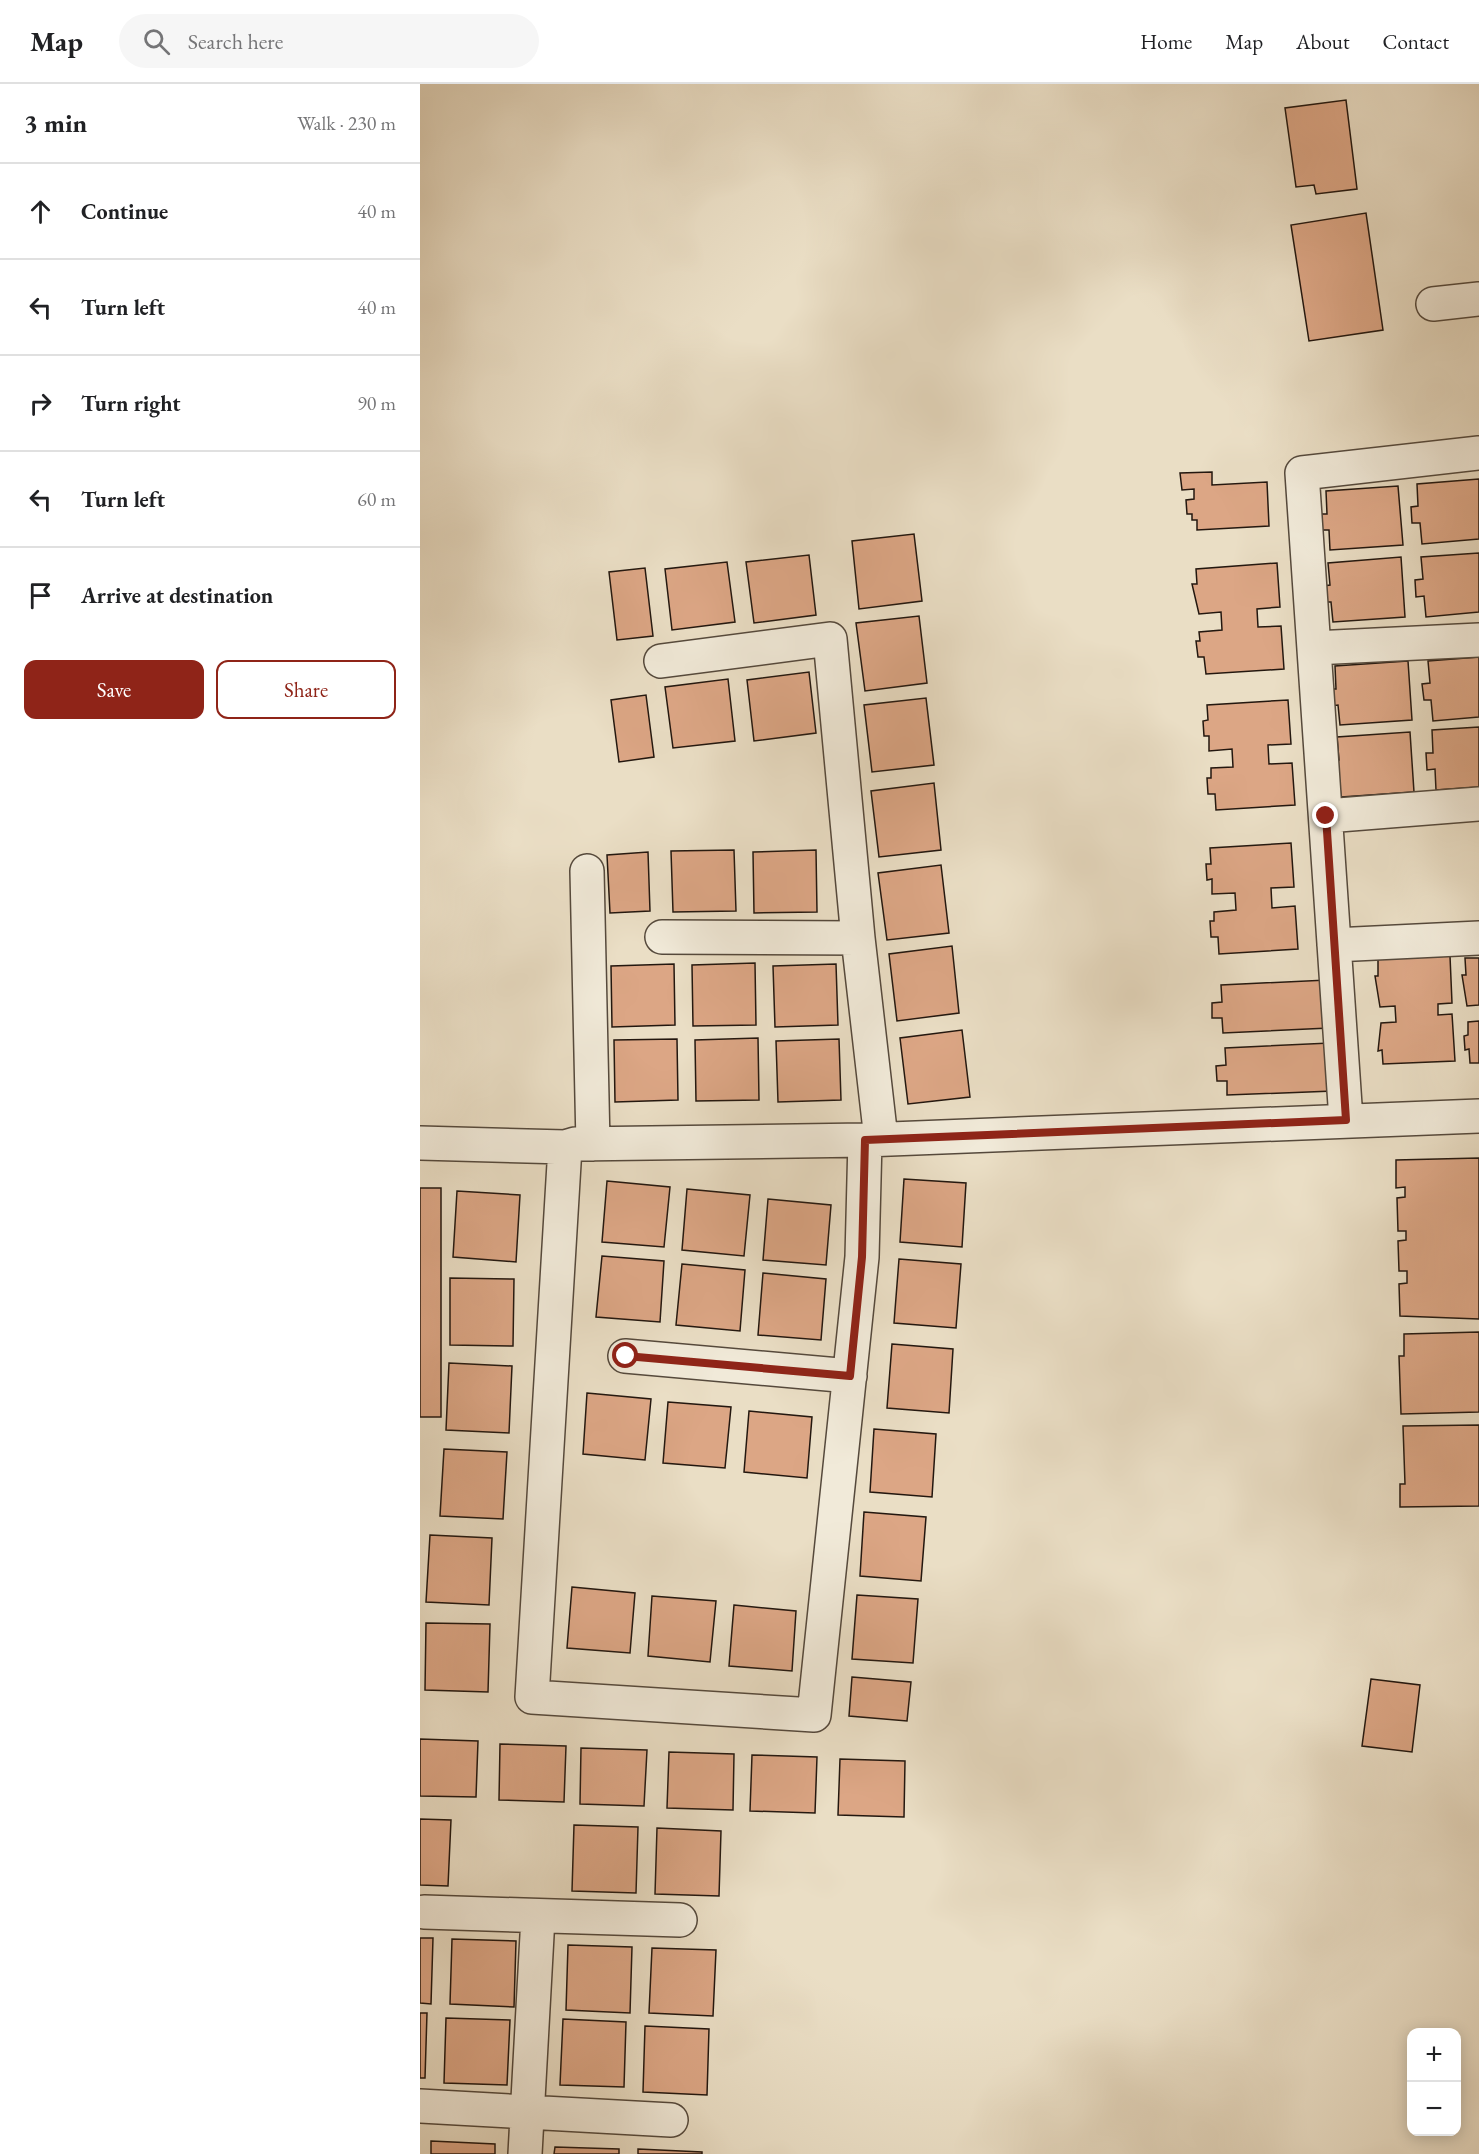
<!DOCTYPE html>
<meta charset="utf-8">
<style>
:root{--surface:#fff;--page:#f6f6f6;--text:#202124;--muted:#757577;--line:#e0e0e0;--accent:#8f2418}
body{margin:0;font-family:"EB Garamond",serif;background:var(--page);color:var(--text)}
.controls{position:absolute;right:18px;bottom:18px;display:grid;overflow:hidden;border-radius:12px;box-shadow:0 3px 15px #0003}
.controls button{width:54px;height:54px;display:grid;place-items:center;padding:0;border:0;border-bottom:2px solid var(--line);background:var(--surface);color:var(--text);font:30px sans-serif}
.stop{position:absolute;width:18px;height:18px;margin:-14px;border:4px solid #8f2418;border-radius:50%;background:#fff}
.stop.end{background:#8f2418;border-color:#fff;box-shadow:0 2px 6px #0008}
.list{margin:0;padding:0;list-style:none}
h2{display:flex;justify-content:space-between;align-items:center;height:78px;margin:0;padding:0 24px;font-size:26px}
h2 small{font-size:20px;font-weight:400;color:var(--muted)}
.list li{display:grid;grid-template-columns:39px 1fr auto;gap:18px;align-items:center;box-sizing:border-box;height:96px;padding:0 24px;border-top:2px solid var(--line)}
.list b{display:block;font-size:22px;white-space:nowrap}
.list em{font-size:20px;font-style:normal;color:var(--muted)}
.actions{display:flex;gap:12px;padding:18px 24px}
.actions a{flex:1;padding:14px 0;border:2px solid var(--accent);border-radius:12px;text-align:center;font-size:21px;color:var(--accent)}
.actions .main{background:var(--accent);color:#fff}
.icon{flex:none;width:33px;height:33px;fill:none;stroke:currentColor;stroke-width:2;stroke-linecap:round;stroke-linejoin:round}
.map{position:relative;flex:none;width:1059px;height:2070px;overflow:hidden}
header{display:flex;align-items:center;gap:36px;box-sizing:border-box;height:84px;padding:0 30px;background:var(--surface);border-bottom:2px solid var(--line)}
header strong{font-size:28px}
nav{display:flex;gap:33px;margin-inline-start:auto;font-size:21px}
.search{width:420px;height:54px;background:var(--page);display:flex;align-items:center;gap:15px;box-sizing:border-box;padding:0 21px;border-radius:33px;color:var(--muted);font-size:22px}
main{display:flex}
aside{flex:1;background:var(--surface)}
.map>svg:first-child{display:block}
</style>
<header>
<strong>Map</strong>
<div class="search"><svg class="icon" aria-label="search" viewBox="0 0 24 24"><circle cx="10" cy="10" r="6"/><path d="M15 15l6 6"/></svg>Search here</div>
<nav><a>Home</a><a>Map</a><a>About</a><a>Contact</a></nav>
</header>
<main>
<aside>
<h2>3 min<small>Walk · 230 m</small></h2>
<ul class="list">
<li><svg class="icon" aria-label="ahead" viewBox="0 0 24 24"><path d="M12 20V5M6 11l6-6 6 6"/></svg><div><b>Continue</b></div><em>40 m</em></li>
<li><svg class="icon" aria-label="left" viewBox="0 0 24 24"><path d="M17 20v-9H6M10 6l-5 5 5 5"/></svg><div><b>Turn left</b></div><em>40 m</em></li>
<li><svg class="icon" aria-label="right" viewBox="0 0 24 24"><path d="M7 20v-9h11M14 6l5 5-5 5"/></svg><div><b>Turn right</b></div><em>90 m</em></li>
<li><svg class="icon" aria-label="left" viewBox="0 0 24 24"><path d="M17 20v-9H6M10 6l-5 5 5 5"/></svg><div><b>Turn left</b></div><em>60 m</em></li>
<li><svg class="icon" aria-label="arrive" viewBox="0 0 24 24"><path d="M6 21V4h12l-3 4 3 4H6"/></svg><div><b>Arrive at destination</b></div></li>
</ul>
<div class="actions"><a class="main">Save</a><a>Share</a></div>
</aside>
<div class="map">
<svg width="1059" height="2070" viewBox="0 0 1059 2070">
<rect width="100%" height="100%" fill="#eadec5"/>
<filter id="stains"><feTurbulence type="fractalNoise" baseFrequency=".00333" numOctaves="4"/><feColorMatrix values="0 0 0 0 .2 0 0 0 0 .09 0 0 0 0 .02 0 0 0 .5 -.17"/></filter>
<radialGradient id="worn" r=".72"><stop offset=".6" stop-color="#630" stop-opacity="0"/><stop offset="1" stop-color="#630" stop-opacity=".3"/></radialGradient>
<path fill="#dca685" stroke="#23170f" stroke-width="1.5" d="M926,16L937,105L896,110L894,101L876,103L865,24Z
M946,129L963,246L889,257L871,141Z
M792,388V401L847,398L849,442L777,446V436H772V430H767L766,416L774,415V405L762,406L760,389Z
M1059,395V455L1002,460L1000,439H992L991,423L998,422L997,400Z
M978,402L983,461L910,466L909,446H900L899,430H907L906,407Z
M494,450L502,517L439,525L432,457Z
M1059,469V528L1006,533L1004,512L996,513L995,496L1003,495L1001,473Z
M389,471L396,531L334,539L326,478Z
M981,473L985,533L913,538L911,518H904L903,502L910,501L908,479Z
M307,478L315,538L252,546L245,485Z
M857,479L860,523L837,525L838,543L861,542L864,585L786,590L784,573H778L776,557H780L779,548L802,546L801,528L779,530L772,500H777L776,485Z
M225,484L233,552L197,556L189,488Z
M499,532L507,599L445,607L436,539Z
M1059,573V633L1013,637L1011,616H1004L1002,600L1010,599L1008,577Z
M988,577L992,636L920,641L918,621L910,622L909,605H916L915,582Z
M389,588L396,649L334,657L327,596Z
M308,595L315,657L253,664L245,603Z
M226,611L234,673L199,678L191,616Z
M506,614L514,681L452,688L444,621Z
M868,616L871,660L848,661L849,680L872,679L875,721L796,726L795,710H788L787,694H791V684L813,683L812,665L789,667V652H784L783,637L788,636L787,621Z
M1059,643V703L1016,706L1015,685L1007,686L1006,669H1013L1012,646Z
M990,648L994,708L921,713L919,692L912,693L911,676H919L917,653Z
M514,699L521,766L459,773L451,707Z
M871,759L874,803L851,804L852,824L875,822L878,865L799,870L798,853H791L790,837H794V828L816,826L815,809L792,810V795L787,796L786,780H791L790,764Z
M314,766L316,827L253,828L251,767Z
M396,766L397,828L334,829L333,768Z
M228,768L230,827L190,829L187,771Z
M521,781L529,849L467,856L458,789Z
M532,862L539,929L477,937L469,870Z
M1030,872L1032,919L1018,920V931L1032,930L1035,977L963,980L962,966L958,967L961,939L976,938L975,922L960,923L955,892H958V875Z
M1045,874H1059V921L1047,922L1042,891H1046Z
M335,879L336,941L273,942L272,881Z
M254,880L255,941L192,943L191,882Z
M416,880L418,941L355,943L353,882Z
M907,896L909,944L803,949L802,934H792V919L802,918L801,901Z
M1059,937V979H1050L1049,965L1045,966L1044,952L1048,951V938Z
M542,946L550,1013L488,1020L480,954Z
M338,954L339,1016L276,1017L275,956Z
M257,955L258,1016L195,1018L194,956Z
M419,955L421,1016L358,1018L356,957Z
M910,959L913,1007L807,1011V997H797L796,982L806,981L805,964Z
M1059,1074V1235L980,1232L979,1200L987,1199V1187H979L978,1157L986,1156V1147H978L977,1114L985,1113V1103L976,1104V1076Z
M484,1095L546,1099L542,1163L480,1158Z
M187,1097L250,1103L244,1163L182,1158Z
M0,1104H21V1333H0Z
M267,1105L330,1111L324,1172L262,1166Z
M37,1107L100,1111L96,1178L33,1173Z
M348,1115L411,1121L406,1181L343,1176Z
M182,1172L244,1177L240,1238L176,1233Z
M479,1175L541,1180L536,1244L474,1239Z
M262,1180L325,1186L320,1247L256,1241Z
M343,1189L406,1195L401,1256L338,1251Z
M30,1194L94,1195L93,1262L30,1261Z
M1059,1248V1328L981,1330L979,1272H984V1250Z
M472,1260L533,1265L529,1329L467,1324Z
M29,1279L92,1282L89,1349L26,1346Z
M167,1309L231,1315L225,1376L163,1370Z
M248,1318L311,1323L305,1384L243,1379Z
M329,1327L392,1333L387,1394L324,1388Z
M1059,1341V1422L980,1423V1400H985L983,1342Z
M454,1345L516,1350L512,1413L450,1408Z
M24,1365L87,1368L83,1435L20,1432Z
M444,1428L506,1433L501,1497L440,1492Z
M10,1451L72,1454L69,1521L6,1518Z
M152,1503L215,1509L210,1569L147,1564Z
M437,1511L498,1515L493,1579L432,1575Z
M232,1512L296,1517L290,1578L228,1572Z
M314,1521L376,1527L372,1587L309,1582Z
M6,1539L70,1540L68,1608L5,1606Z
M432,1593L491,1598L487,1637L429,1632Z
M951,1595L1000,1601L992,1668L942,1662Z
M0,1655L58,1657L56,1713L0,1712Z
M80,1660L146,1662L144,1718L79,1716Z
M161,1664L227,1666L224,1722L160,1720Z
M249,1668L314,1670L313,1726L247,1724Z
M332,1671L397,1673L395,1729L330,1727Z
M420,1675L485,1677L484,1733L418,1731Z
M0,1735L31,1736L28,1802L0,1801Z
M154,1741L218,1743L216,1809L152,1807Z
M237,1744L301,1747L299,1812L235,1810Z
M0,1854H13L11,1920L0,1919Z
M32,1855L96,1857L94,1923L30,1920Z
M148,1861L212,1863L210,1929L146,1926Z
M232,1864L296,1866L293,1932L229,1929Z
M0,1929H7L5,1994H0Z
M26,1934L90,1936L87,2001L24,1999Z
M143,1935L206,1938L204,2003L140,2001Z
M225,1942L289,1945L287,2011L223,2008Z
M11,2057L75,2060V2070H11Z
M135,2063L199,2065V2070H134Z
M218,2065L282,2068V2070H218Z"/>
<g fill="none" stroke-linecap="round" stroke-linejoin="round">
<defs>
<path id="minor" d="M1013,220L1059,215
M894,564L1059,556
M241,577L410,555L438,854L461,1055
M906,732L1059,720
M167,787L173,1060
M242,853L438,854
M914,861L1059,854
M926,1036L882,389L1059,369
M0,1059L145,1063L155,1060L445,1056L1059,1032
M145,1063L112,1613L394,1631L442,1173L445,1056
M205,1272L430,1292
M4,1828L260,1836
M0,2022L251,2036
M105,2070L118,1833"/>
</defs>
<use href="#minor" stroke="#55493c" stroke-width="36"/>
<use href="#minor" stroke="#f1ead9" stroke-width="33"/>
</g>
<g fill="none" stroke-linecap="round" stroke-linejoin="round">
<path stroke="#8f2418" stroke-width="8" d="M206,1272L430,1292L442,1173L445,1056L926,1036L906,732"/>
</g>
<rect width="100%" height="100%" filter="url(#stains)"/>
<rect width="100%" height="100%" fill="url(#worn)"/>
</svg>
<div class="controls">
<button>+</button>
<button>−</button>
</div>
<div class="stop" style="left:206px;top:1272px"></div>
<div class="stop end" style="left:906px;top:732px"></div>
</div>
</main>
